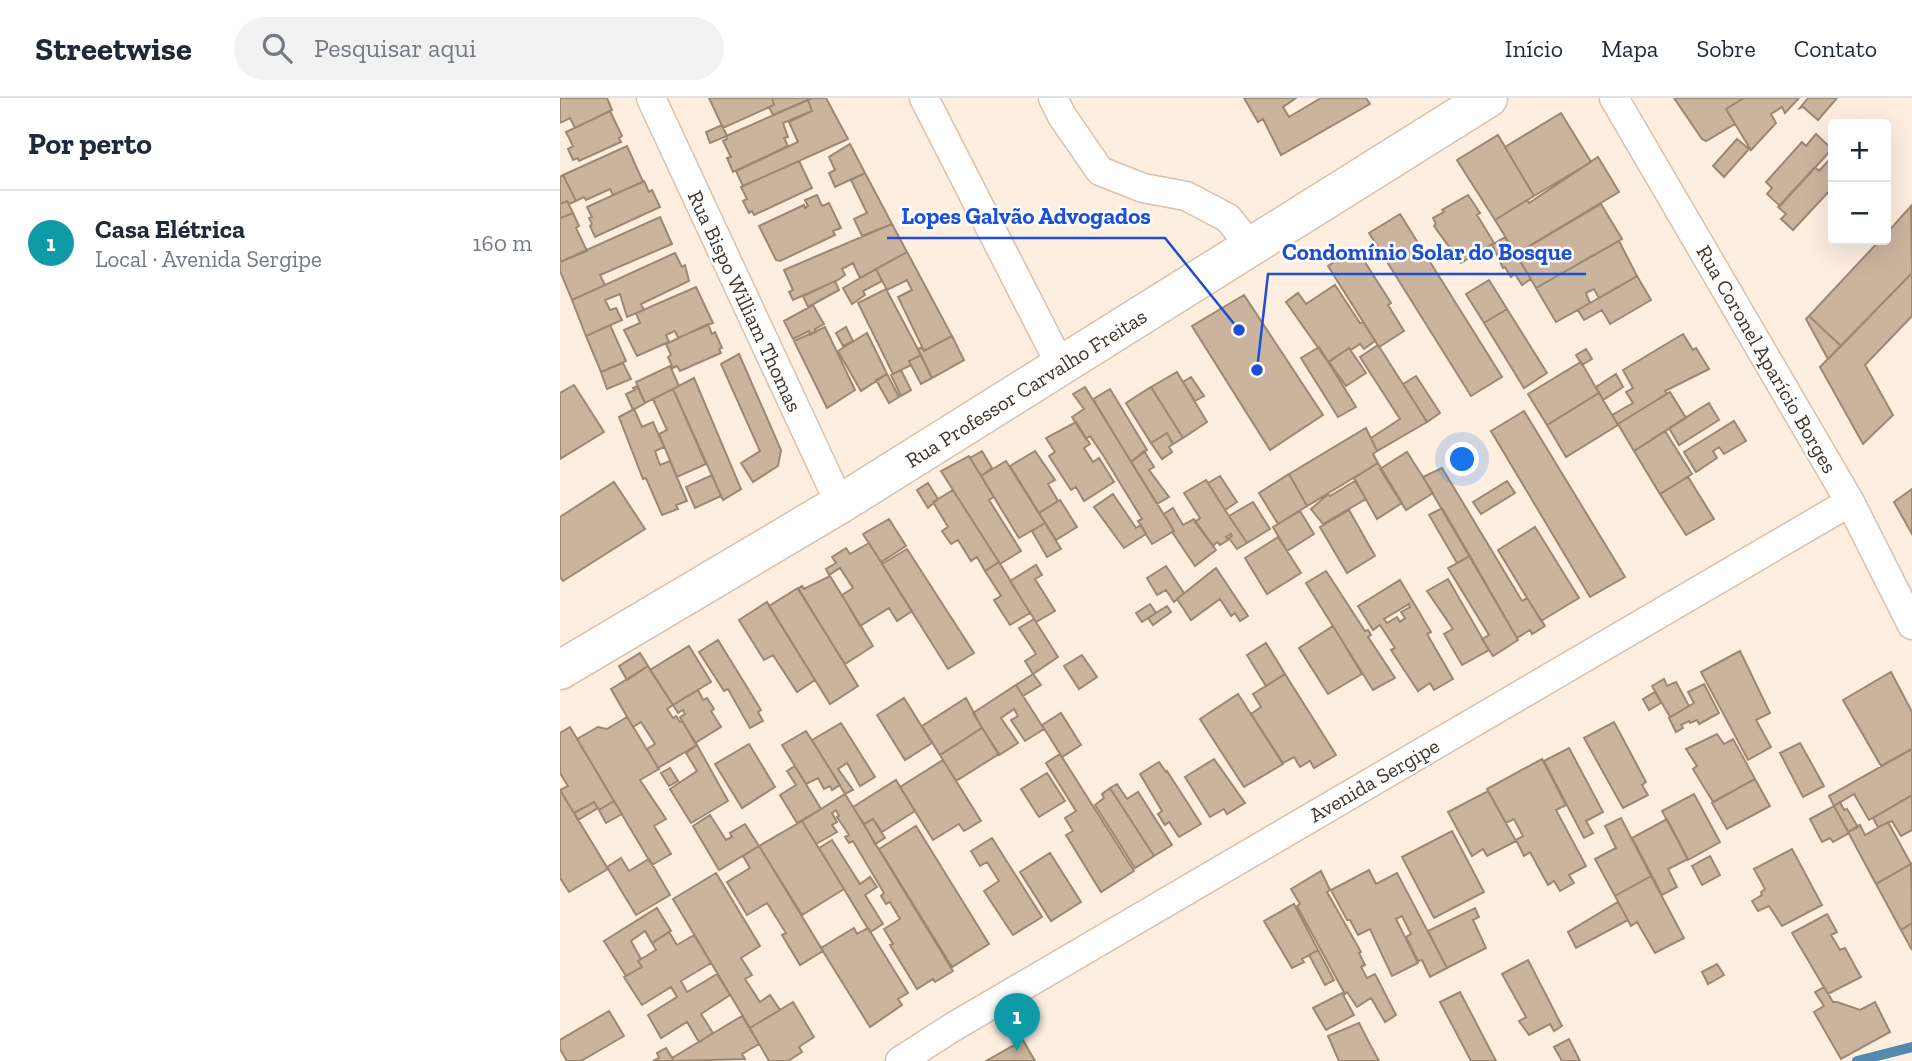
<!DOCTYPE html>
<html lang="pt">
<meta charset="utf-8">
<style>
:root{--surface:#fff;--page:#f2f2f3;--text:#1f2937;--muted:#747a83;--line:#e0e1e3;--accent:#2563eb}
body{margin:0;font-family:"Zilla Slab",serif;background:var(--page);color:var(--text)}
.controls{position:absolute;right:21px;top:21px;display:grid;overflow:hidden;border-radius:7px;box-shadow:0 7px 28px #0002}
.controls button{width:63px;height:63px;display:grid;place-items:center;padding:0;border:0;border-bottom:2px solid var(--line);background:var(--surface);color:var(--text);font:35px sans-serif}
.you{position:absolute;left:903px;top:362px;width:24px;height:24px;margin:-18px;border:5px solid #fff;border-radius:50%;background:#1a73e8;box-shadow:0 0 0 10px #1a73e833}
.badge{display:grid;place-items:center;width:46px;height:46px;border-radius:50%;background:var(--accent);color:#fff;font-size:23px;font-weight:700}
.pin{position:absolute;translate:-50% -58px;filter:drop-shadow(0 2px 4px #0008)}
.pin::after{content:'';position:absolute;top:37px;width:24px;height:21px;background:inherit;clip-path:polygon(0 0,100% 0,50% 100%)}
.list{margin:0;padding:0;list-style:none}
h2{display:flex;justify-content:space-between;align-items:center;height:91px;margin:0;padding:0 28px;font-size:30px}
h2 small{font-size:23px;font-weight:400;color:var(--muted)}
.list li{display:grid;grid-template-columns:46px 1fr auto;gap:21px;align-items:center;box-sizing:border-box;height:105px;padding:0 28px;border-top:2px solid var(--line)}
.list b{display:block;font-size:26px;white-space:nowrap}
.list p{margin:0;font-size:23px;white-space:nowrap;color:var(--muted)}
.list em{font-size:23px;font-style:normal;color:var(--muted)}
.icon{flex:none;width:38px;height:38px;fill:none;stroke:currentColor;stroke-width:2;stroke-linecap:round;stroke-linejoin:round}
.map{position:relative;flex:none;width:1352px;height:963px;overflow:hidden}
header{display:flex;align-items:center;gap:42px;box-sizing:border-box;height:98px;padding:0 35px;background:var(--surface);border-bottom:2px solid var(--line)}
header strong{font-size:33px}
nav{display:flex;gap:38px;margin-inline-start:auto;font-size:24px}
.search{width:490px;height:63px;background:var(--page);display:flex;align-items:center;gap:18px;box-sizing:border-box;padding:0 24px;border-radius:38px;color:var(--muted);font-size:26px}
main{display:flex}
aside{flex:1;background:var(--surface)}
.map>svg:first-child{display:block}
</style>
<header>
<strong>Streetwise</strong>
<div class="search"><svg class="icon" aria-label="search" viewBox="0 0 24 24"><circle cx="10" cy="10" r="6"/><path d="M15 15l6 6"/></svg>Pesquisar aqui</div>
<nav><a>Início</a><a>Mapa</a><a>Sobre</a><a>Contato</a></nav>
</header>
<main>
<aside>
<h2>Por perto<small></small></h2>
<ul class="list">
<li><span class="badge" style="background:#0f9aa8">1</span><div><b>Casa Elétrica</b><p>Local · Avenida Sergipe</p></div><em>160 m</em></li>
</ul>
</aside>
<div class="map">
<svg width="1352" height="963" viewBox="0 0 1352 963">
<rect width="100%" height="100%" fill="#fdeee0"/>
<g fill="none" stroke-linecap="round" stroke-linejoin="round">
<path stroke="#5289ad" stroke-width="10" d="M1297,963L1352,949"/>
</g>
<path fill="#cbb49e" stroke="#9d8772" stroke-width="2" fill-rule="evenodd" d="M0,0H47L52,12L15,30L10,20L0,25Z
M149,0H212L214,7L163,30Z
M212,0H252L213,17L209,9L214,7Z
M252,0H266L288,41L183,88L176,73L238,44L229,24L252,13L248,2Z
M684,0H736L723,9L729,19L761,0H806L810,6L721,57L703,21L698,24Z
M1114,0H1184L1166,11L1175,26L1146,43L1142,41Z
M1184,0H1239L1225,15L1222,9L1211,16L1216,25L1191,52L1166,11Z
M1248,0H1277L1258,22L1243,9L1240,10Z
M248,2L252,13L223,25L228,39L224,40L228,48L173,74L167,60L171,59L163,43L167,41L166,38Z
M50,13L62,38L59,40L61,44L19,63L18,60L13,62L8,51L13,48L6,34Z
M1001,15L1031,64L974,98L945,49Z
M162,27L167,38L150,45L146,34Z
M1256,36L1272,51L1220,108L1207,96L1212,90L1206,84L1242,44L1246,48Z
M938,37L974,98L935,122L897,62Z
M1177,41L1189,51L1164,79L1153,68Z
M290,46L305,75L275,89L269,75L275,72L269,59Z
M67,48L83,84L53,97L50,91L26,102L24,99L16,103L3,77Z
M1038,59L1059,94L956,156L935,122L967,102L969,105Z
M1270,61L1273,64V89L1233,132L1221,121L1226,116L1218,109L1255,69L1259,73Z
M239,63L252,90L194,117L192,113L189,115L183,103L187,101L181,89Z
M305,75L332,126L302,138L294,121L307,115L291,82Z
M3,77L16,103L9,106L7,103L0,106V79Z
M84,83L89,94L92,92L100,109L35,139L30,128L32,126L29,120L32,119L27,109Z
M257,97L262,108L269,105L281,130L273,133L275,137L220,163L216,162L199,128L244,107L245,110L248,108L245,102Z
M908,97L920,115L917,117L934,145L901,165L874,128L876,126L873,120L884,114L882,112Z
M7,103L13,115L0,120V106Z
M1041,106L1062,141L976,190L956,156Z
M1351,108L1352,175L1281,248L1249,218L1320,142H1326V136Z
M13,115L19,128L16,130L27,153L0,164V120Z
M840,116L942,279L911,298L809,135Z
M100,119L112,146L40,177L45,187L12,202L0,173V164Z
M332,126L347,154L300,180L293,165L282,171L285,177L278,182L233,202L229,194L233,192L224,172Z
M945,139L971,181L962,187L955,176L951,179L945,169L943,170L932,147Z
M1059,143L1077,178L1039,200L1034,191L1026,195L1030,205L996,224L976,190Z
M796,150L831,205L828,207L844,233L819,249L768,168Z
M347,154L392,238L364,253L338,199L352,192L347,182L327,192L316,171Z
M115,155L122,169L125,167L129,183L81,206L84,212L67,219L60,196L45,202L50,212L56,210L62,222L26,238L12,202Z
M316,171L322,183L303,193L305,197L292,206L283,190Z
M1350,177L1352,178V218L1305,267L1333,317L1303,346L1260,269Z
M1077,178L1091,202L1050,226L1042,212L1024,222L1018,212Z
M929,182L947,211L924,225L906,196Z
M275,183L279,192L248,209L243,198Z
M775,187L800,225L803,224L815,243L804,251L800,246L791,252L789,250L768,264L726,204L738,195L746,206Z
M136,189L153,225L118,240L115,233L106,237L109,244L77,258L64,232L80,225L76,215Z
M326,191L361,257L349,263L351,267L333,276L298,205Z
M684,197L763,317L710,352L632,228Z
M253,207L264,226L255,231L256,234L250,237L249,233L233,241L224,223Z
M947,211L987,275L964,290L924,225Z
M1249,218L1281,248L1268,261L1246,221Z
M148,226L152,236L155,234L162,250L159,251L161,255L120,273L117,268L113,270L108,259L111,257L106,246Z
M50,227L66,263L41,274L26,238Z
M265,229L295,292L267,310L234,243Z
M286,229L293,243L283,248L276,235Z
M307,235L327,276L301,293L278,253Z
M1123,236L1133,252L1136,250L1149,271L1105,293L1107,296L1058,326L1052,317L1073,305L1066,294L1073,290L1063,272Z
M392,238L404,262L372,280L358,252L361,249L364,253Z
M818,247L867,324L817,353L811,340L840,321L800,259Z
M759,249L796,309L778,319L741,260Z
M789,250L806,275L786,288L769,264Z
M1026,251L1032,261L1022,267L1016,257Z
M179,256L221,352L218,368L193,384L181,365L200,353L161,266Z
M361,257L372,280L361,286L349,263Z
M1021,264L1039,295L987,327L968,296Z
M63,265L71,281L47,291L41,274Z
M110,268L119,288L85,305L76,284Z
M341,272L351,292L341,298L331,277Z
M617,274L647,324L623,340L591,289Z
M327,276L339,299L329,305L316,282Z
M1056,276L1063,289L1043,302L1036,289Z
M856,278L880,315L867,324L843,286Z
M631,279L644,298L635,303L623,284Z
M134,280L181,391L163,402L113,291Z
M14,287L44,334L0,361V295Z
M77,288L85,305L73,312L66,296L75,292L73,290Z
M525,289L614,433L592,446L578,423L582,421L543,357L530,338L526,341L512,319L524,311L513,296Z
M591,289L623,340L613,346L607,335L591,345L566,305Z
M113,291L146,366L117,379L99,336L107,332L93,301Z
M550,291L587,352L571,364L533,301Z
M1110,294L1126,320L1074,353L1058,326Z
M1039,295L1058,327L1006,359L987,327Z
M1149,305L1159,322L1119,347L1109,330Z
M74,311L82,329L93,324L104,349L95,353L100,367L110,363L127,403L116,407L118,411L102,417L86,380L83,381L59,319Z
M964,313L1065,479L1030,499L931,333Z
M1174,323L1186,343L1164,356L1159,349L1153,353L1157,360L1136,374L1124,354Z
M516,324L530,346L524,350L533,364L539,360L554,384L524,403L516,389L511,392L489,358L495,354L486,340Z
M806,330L817,353L813,356L818,365L747,408L729,376Z
M1105,333L1132,376L1100,396L1074,353Z
M607,335L613,346L609,349L612,354L602,361L591,345Z
M422,353L432,370L421,378L410,360Z
M475,353L495,382L488,386L498,403L479,415L450,368Z
M584,353L594,369L589,372L609,399L597,406L571,364Z
M847,354L873,395L846,412L820,371Z
M409,358L434,399L429,402L461,453L440,466L381,373Z
M446,363L485,425L459,440L421,378Z
M818,365L842,405L817,421L794,380Z
M882,370L962,503L967,500L985,528L972,536L970,532L957,540L863,379Z
M729,376L747,408L718,426L699,395Z
M152,377L161,398L135,410L126,389Z
M660,378L677,404L665,412L646,382L648,385Z
M1128,379L1154,421L1126,437L1100,396Z
M646,382L665,412L687,445L677,451L669,440L672,438L671,436L666,439L668,442L660,447L657,444L653,448L635,424L640,420L624,395Z
M795,383L806,401L763,426L751,411L768,396L770,398Z
M947,383L955,395L921,416L913,404Z
M54,384L85,431L3,483L0,479V419Z
M368,385L378,401L368,410L357,392Z
M1352,391V436L1334,404Z
M393,392L439,464L425,473L417,459L411,463L398,442L391,446L382,433L388,429L373,404Z
M553,396L576,430L581,427L586,436L564,450L534,409Z
M500,402L517,429L496,442L479,415Z
M693,404L710,431L687,445L669,418Z
M613,410L623,427L634,421L656,452L635,468L612,434L614,433L604,416Z
M882,410L910,458L897,465L869,417Z
M789,412L815,458L787,475L760,429Z
M740,413L754,436L727,453L713,429Z
M329,421L346,448L321,464L303,436Z
M485,425L501,451L487,459L472,433Z
M975,429L1019,500L981,523L938,452Z
M718,439L741,475L707,496L685,460Z
M309,445L352,513L337,523L329,510L300,528L282,497L293,490L280,470L269,477L266,471L276,465L272,459L286,450L290,456Z
M347,451L414,555L388,571L322,466Z
M910,458L958,542L933,558L922,541L929,537L888,470Z
M439,464L470,515L450,527L434,502L441,498L425,473Z
M476,467L482,477L475,481L495,513L476,524L450,483Z
M606,468L624,495L614,504L606,492L597,497L587,480Z
M656,470L688,518L680,523L675,515L671,518L660,501L631,522L617,501Z
M766,473L805,533L808,532L811,537L808,539L835,580L813,592L746,485Z
M270,478L313,548L285,566L238,491L242,488L244,491Z
M888,481L929,552L902,567L884,536L893,531L867,493Z
M840,482L871,534L867,536L893,581L874,592L870,585L858,593L831,552L835,550L820,527L813,532L798,508ZM849,506L850,509L841,514L845,520L840,524L837,519L827,525L824,521Z
M238,490L298,588L270,606L209,508Z
M207,504L255,582L237,594L213,557L204,562L179,522Z
M590,506L596,515L582,524L576,515Z
M607,508L611,514L593,527L588,520Z
M474,521L498,559L473,576L465,563L476,556L459,530Z
M773,528L802,576L768,596L739,550Z
M158,542L201,612L198,614L203,623L190,630L168,591L164,593L139,554Z
M706,545L725,576L706,588L687,557Z
M129,548L151,584L113,607L90,572Z
M1180,553L1210,615L1196,622L1211,649L1188,662L1141,574Z
M80,555L88,568L67,582L59,568Z
M522,557L537,579L519,591L504,568Z
M88,568L113,607L107,611L113,620L116,618L120,624L122,623L137,647L98,670L87,651L95,646L81,624L73,629L51,591Z
M1331,574L1352,614V651L1321,668L1283,602Z
M473,576L481,587L463,598L456,587Z
M725,576L776,657L754,670L750,663L740,669L734,659L723,665L691,616L701,609L693,596Z
M1104,581L1107,588L1116,584L1129,608L1110,619L1092,588Z
M1144,586L1159,615L1139,626L1137,622L1130,625L1129,623L1121,627L1123,630L1116,634L1109,620L1134,605L1128,594Z
M456,587L484,631L465,643L451,622L458,618L454,611L441,620L458,645L439,657L413,615Z
M138,592L143,602L147,600L154,611L151,613L161,629L135,645L120,619L125,616L123,612L118,615L113,607Z
M1095,594L1101,605L1089,612L1083,601Z
M678,596L723,666L684,689L640,621Z
M344,600L372,645L345,662L317,617Z
M406,600L422,630L380,657L362,628Z
M501,615L521,647L502,659L482,627Z
M67,619L99,671L80,682L106,721L94,728L111,756L92,767L17,641L38,629L47,631Z
M1054,624L1086,684L1082,687L1088,697L1063,710L1024,640Z
M281,625L315,679L300,688L287,665L278,671L293,692L285,696L252,642Z
M10,629L54,703L39,712L34,704L14,715L0,692L8,688L0,675V635Z
M422,630L439,656L396,683L380,657Z
M246,633L280,687L272,692L270,688L264,691L258,680L246,686L222,647Z
M1157,636L1164,646L1173,641L1195,681L1153,704L1133,671L1137,668L1126,651Z
M1240,645L1264,688L1243,699L1220,655Z
M189,646L215,689L182,710L155,666Z
M137,647L168,703L131,725L110,691L137,673L126,655Z
M1009,650L1043,714L1026,723L1033,735L1024,740L984,663Z
M1352,651V697L1309,722L1294,696L1274,708L1269,698Z
M500,656L574,773L541,794L506,737L513,733L505,720L516,713L486,665Z
M654,661L685,705L667,716L664,711L650,719L625,679Z
M982,661L1006,707L996,712L1026,768L1009,777L1014,785L1000,793L994,783L988,787L970,754L964,758L956,742L963,738L954,721L946,725L927,691Z
M383,662L421,723L404,733L399,726L373,742L340,689Z
M599,664L606,674L607,673L641,726L619,739L609,724L605,727L598,716L602,713L580,676Z
M235,668L261,711L237,725L220,697L236,687L227,673Z
M110,670L118,683L109,688L101,675Z
M487,675L505,703L479,719L461,691Z
M1195,681L1210,708L1167,731L1152,705Z
M336,682L355,713L322,734L313,721L304,726L293,709Z
M557,686L567,701L578,694L612,747L594,758L550,690Z
M550,690L594,758L575,770L535,707L544,700L542,696Z
M0,692L48,771L9,794L0,780Z
M928,693L956,743L927,758L923,751L912,758L888,714Z
M285,696L393,873L375,884L373,881L357,891L330,847L333,846L324,831L340,821L330,804L326,806L321,798L324,795L293,743L289,745L285,739L289,737L277,719L279,718L276,712L272,715L277,724L272,727L277,734L256,746L242,723Z
M1134,696L1160,744L1128,762L1102,713Z
M1352,697V732L1341,738L1332,723L1318,729L1313,720Z
M54,703L62,716L46,725L39,712Z
M34,704L38,710L18,722L14,715Z
M1280,704L1284,712L1287,711L1298,729L1288,734L1274,708Z
M1274,708L1289,735L1273,744L1270,740L1262,744L1250,721Z
M150,717L166,742L172,739L170,735L185,726L199,748L159,772L133,728Z
M1061,720L1091,778L1055,798L1035,761L1056,750L1045,728Z
M313,721L325,740L315,746L304,726Z
M1107,721L1128,761L1108,771L1117,789L1102,797L1072,740Z
M242,723L284,791L242,817L199,748Z
M1328,724L1351,766L1316,786L1288,734L1300,727L1305,737Z
M356,728L429,846L392,869L319,751Z
M892,733L924,794L874,820L842,759Z
M432,740L482,819L453,837L424,793L439,783L427,764L420,768L411,753Z
M272,742L300,786L310,779L317,789L305,797L323,826L310,834L259,750Z
M199,748L263,853L240,867L222,837L226,835L207,805L187,817L167,784L190,770L183,758Z
M1232,751L1262,807L1222,828L1209,808L1198,813L1192,803L1202,797L1201,794L1205,791L1194,771Z
M490,755L521,804L491,823L460,774Z
M1150,758L1160,777L1142,787L1132,768Z
M61,760L69,773L89,761L110,797L76,817L47,769Z
M1351,766L1352,825L1341,832L1316,786Z
M809,772L816,786L837,775L887,870L870,879L862,862L858,863L846,839L851,836L842,818L836,821L858,865L832,878L810,831L798,837L790,822H787L771,792Z
M761,773L770,792L767,794L801,854L799,855L805,867L801,869L807,880L815,876L836,917L825,924L811,900L797,909L787,894L785,896L737,808L740,806L731,791Z
M156,775L200,848L181,860L192,877L185,881L200,904L210,897L220,912L190,930L113,801Z
M1091,778L1124,840L1095,855L1077,824L1071,828L1055,798Z
M1058,804L1068,822L1016,850L1008,834Z
M734,806L758,852L742,861L744,864L732,870L704,823Z
M97,810L111,833L92,845L85,833L71,843L81,861L78,863L82,869L66,878L44,843Z
M915,810L919,819L913,822L926,850L887,870L868,833Z
M1267,816L1277,834L1271,837L1280,852L1285,850L1301,879L1268,896L1232,835Z
M1352,825V852L1341,832Z
M294,830L297,836L308,830L348,895L338,901L342,907L310,929L261,850Z
M109,834L117,847L134,837L151,865L121,883L127,894L157,876L170,897L141,916L153,935L139,944L127,924L101,940L88,917L117,899L111,889L82,907L64,879L82,869L78,863L96,852L92,845Z
M758,852L774,882L765,887L749,857Z
M968,862L1002,928L994,933L990,926L969,937L959,923L966,919L942,876Z
M1157,866L1164,877L1148,886L1142,874Z
M1264,889L1273,904H1277L1300,912L1315,904L1330,934L1281,961L1254,914L1264,908L1255,894Z
M900,894L936,963H911L880,904Z
M782,895L794,917L766,932L753,910Z
M233,904L254,939L239,949L242,954L228,963H209L190,930Z
M49,913L64,938L21,963H7L0,951V942Z
M182,918L199,946L182,956L185,961L114,963L112,960Z
M799,925L813,952L819,963H779L768,938Z
M1009,941L1020,963H1002L994,949Z
M463,942L475,963H426Z
M106,950L114,963H93L99,960L97,955Z"/>
<g fill="none" stroke-linecap="round" stroke-linejoin="round">
<defs>
<path id="street" d="M91,0L280,406
M364,0L501,268
M493,0L502,18L540,73L583,90L626,98L668,120L692,150
M1054,0L1290,404L1352,527
M340,963L393,929L1290,404"/>
<path id="secondary" d="M0,572L280,406L928,0"/>
</defs>
<use href="#street" stroke="#d9c2ac" stroke-width="31"/>
<use href="#secondary" stroke="#d9c2ac" stroke-width="41"/>
<use href="#street" stroke="#fff" stroke-width="28"/>
<use href="#secondary" stroke="#fff" stroke-width="38"/>
</g>
<g text-anchor="middle" dominant-baseline="central" stroke-width="5" stroke-linejoin="round" paint-order="stroke">
<g font-size="21" fill="#3e352c" stroke="#fefefe">
<text transform="translate(185 203) rotate(65)">Rua Bispo William Thomas</text>
<text transform="translate(1207 261) rotate(60)">Rua Coronel Aparício Borges</text>
<text transform="translate(466 290) rotate(-32)">Rua Professor Carvalho Freitas</text>
<text transform="translate(814 682) rotate(-30)">Avenida Sergipe</text>
</g>
</g>
<path fill="none" stroke="#1d4ed8" stroke-width="2.5" d="M679 232L605 140H327M697 272L708 176H1026"/>
<g fill="#1d4ed8" stroke="#fefefe" stroke-width="2.5">
<circle cx="679" cy="232" r="7"/>
<circle cx="697" cy="272" r="7"/>
</g>
<g font-size="23" text-anchor="middle" font-weight="bold" fill="#1d4ed8" stroke="#fefefe" stroke-width="5" stroke-linejoin="round" paint-order="stroke">
<text x="466" y="126">Lopes Galvão Advogados</text>
<text x="867" y="162">Condomínio Solar do Bosque</text>
</g>
</svg>
<div class="controls">
<button>+</button>
<button>−</button>
</div>
<div class="you"></div>
<div class="pin badge" style="left:457px;top:953px;background:#0f9aa8">1</div>
</div>
</main>
